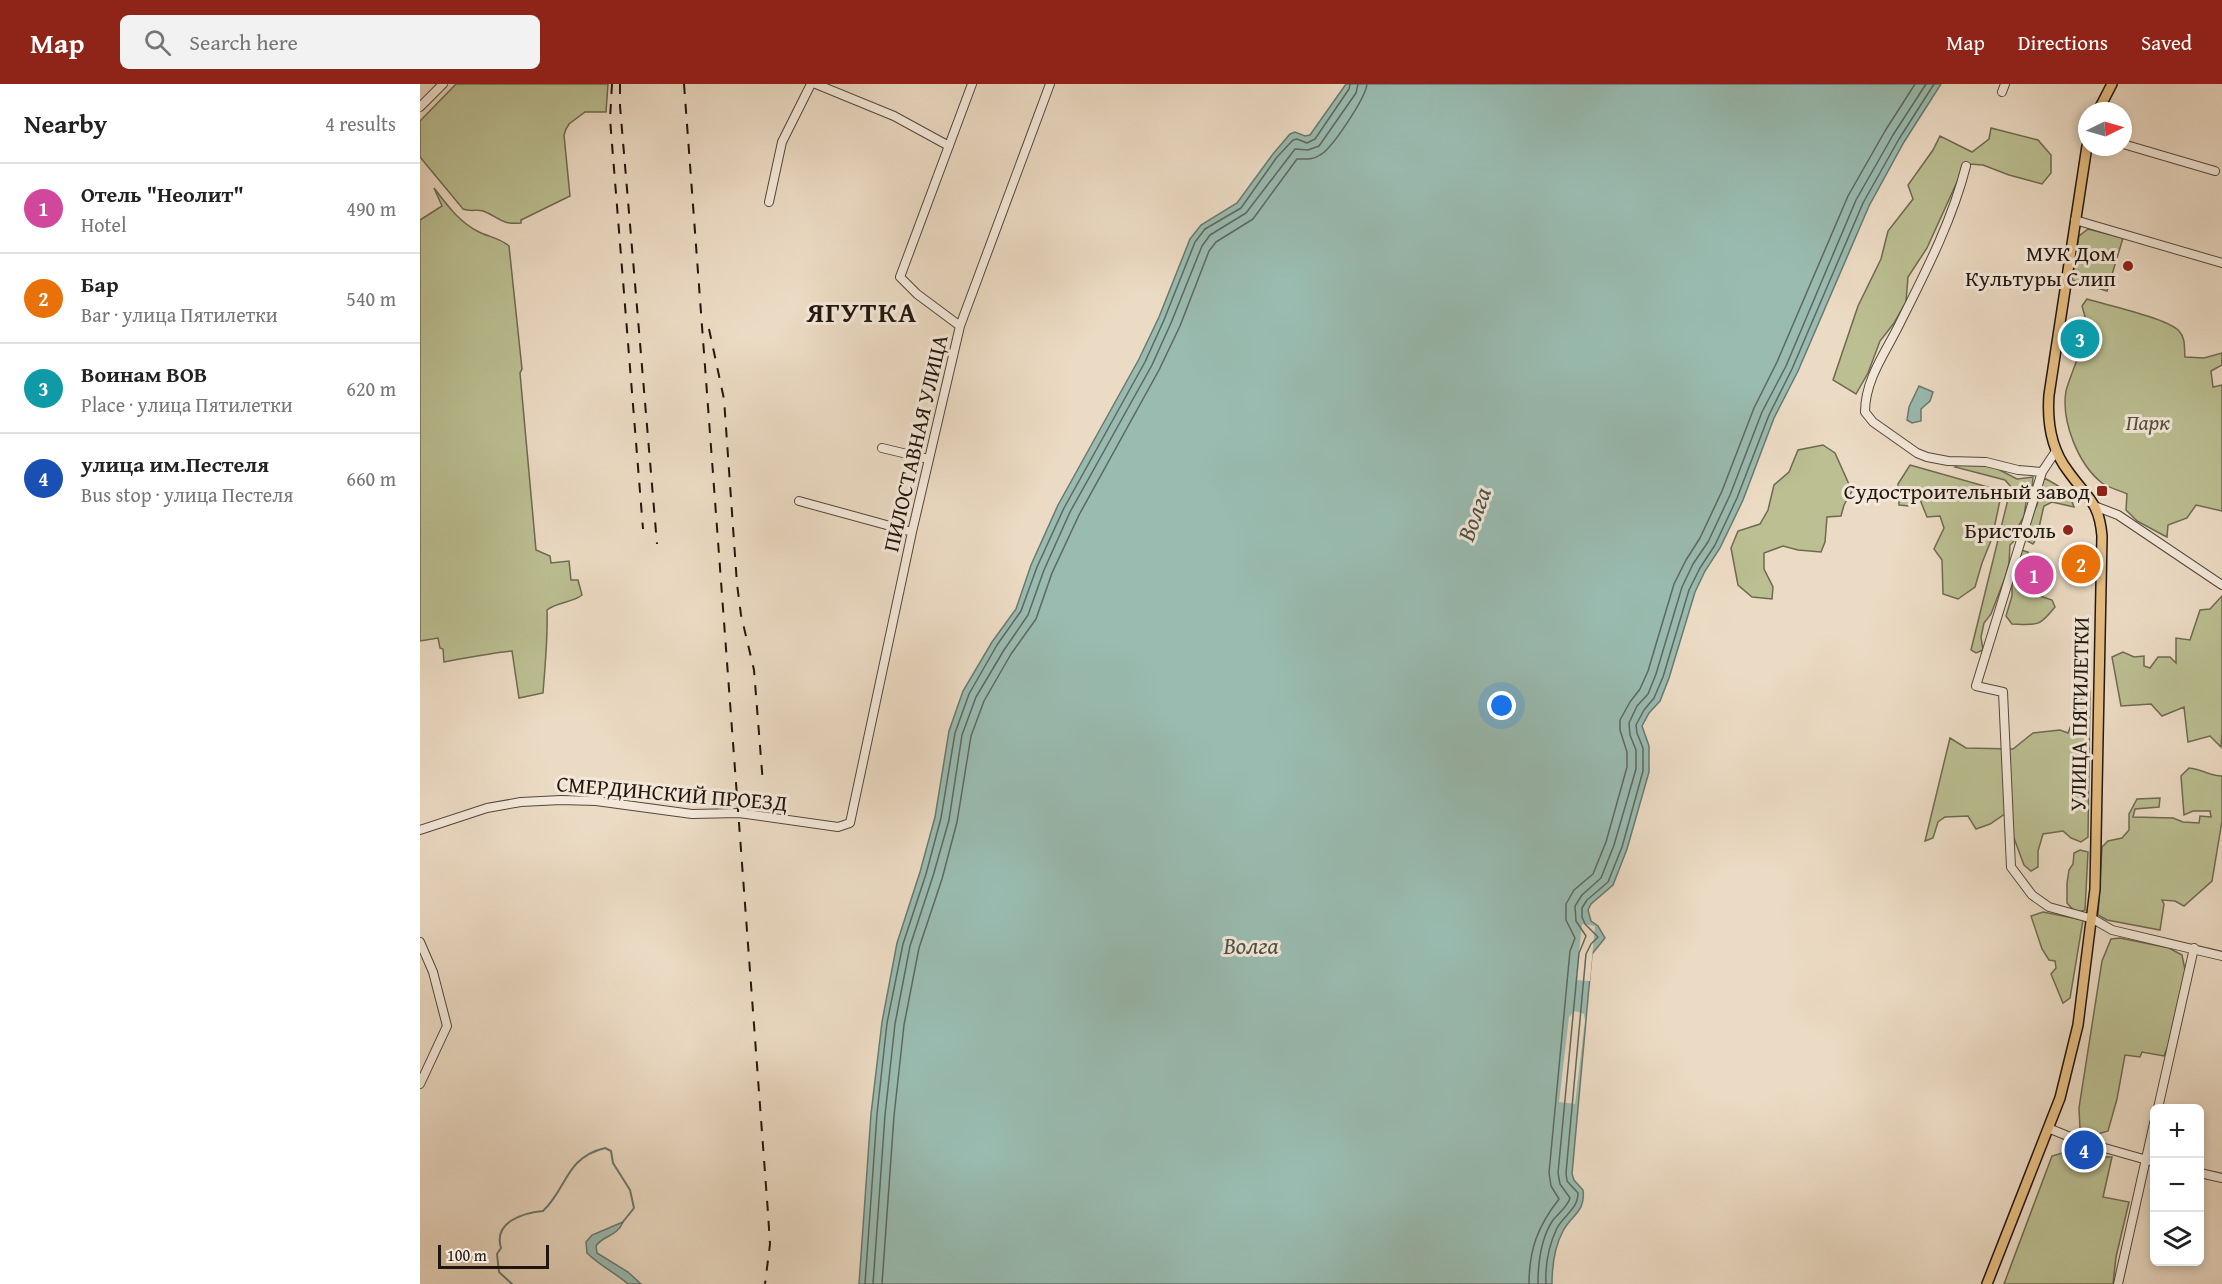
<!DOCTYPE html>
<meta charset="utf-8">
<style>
:root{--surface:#fff;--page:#f2f2f2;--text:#222;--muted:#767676;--line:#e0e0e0;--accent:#8f2418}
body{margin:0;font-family:"Gentium Book Plus",serif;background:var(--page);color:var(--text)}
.controls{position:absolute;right:18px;bottom:18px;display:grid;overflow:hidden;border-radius:9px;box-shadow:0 3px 9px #0003}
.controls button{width:54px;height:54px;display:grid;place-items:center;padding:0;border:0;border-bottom:2px solid var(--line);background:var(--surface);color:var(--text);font:30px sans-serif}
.compass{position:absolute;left:1658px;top:18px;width:54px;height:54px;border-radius:50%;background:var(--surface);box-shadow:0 3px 9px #0003;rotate:85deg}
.scale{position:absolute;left:18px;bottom:15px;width:111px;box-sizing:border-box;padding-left:6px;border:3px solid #21160f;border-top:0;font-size:16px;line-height:21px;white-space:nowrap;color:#21160f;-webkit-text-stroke:4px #f3e8d9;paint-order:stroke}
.you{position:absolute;left:1082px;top:622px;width:21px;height:21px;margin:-15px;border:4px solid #fff;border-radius:50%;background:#1a73e8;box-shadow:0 0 0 9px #1a73e833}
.badge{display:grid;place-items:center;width:39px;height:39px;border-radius:50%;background:var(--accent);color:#fff;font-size:20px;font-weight:700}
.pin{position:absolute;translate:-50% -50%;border:3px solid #fff;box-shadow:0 2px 6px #0006}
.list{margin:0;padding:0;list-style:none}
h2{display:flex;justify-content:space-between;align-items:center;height:78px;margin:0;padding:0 24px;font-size:26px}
h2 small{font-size:20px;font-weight:400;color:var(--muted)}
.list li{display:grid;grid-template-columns:39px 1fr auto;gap:18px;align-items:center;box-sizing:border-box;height:90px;padding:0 24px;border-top:2px solid var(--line)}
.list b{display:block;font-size:22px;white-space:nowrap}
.list p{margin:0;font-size:20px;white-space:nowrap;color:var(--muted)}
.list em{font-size:20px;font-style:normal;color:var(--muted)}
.icon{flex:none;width:33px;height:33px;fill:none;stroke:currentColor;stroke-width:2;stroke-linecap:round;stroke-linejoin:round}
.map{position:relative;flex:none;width:1802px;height:1200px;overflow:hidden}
header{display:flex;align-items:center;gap:36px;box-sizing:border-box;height:84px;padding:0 30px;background:var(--accent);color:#fff}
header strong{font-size:28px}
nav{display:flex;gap:33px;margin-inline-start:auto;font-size:21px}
.search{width:420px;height:54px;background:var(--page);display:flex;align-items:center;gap:15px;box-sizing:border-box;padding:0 21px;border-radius:9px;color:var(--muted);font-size:22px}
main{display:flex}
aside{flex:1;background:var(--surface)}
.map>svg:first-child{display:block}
</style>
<header>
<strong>Map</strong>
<div class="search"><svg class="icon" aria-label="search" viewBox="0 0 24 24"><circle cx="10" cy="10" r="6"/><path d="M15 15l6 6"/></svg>Search here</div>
<nav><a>Map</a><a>Directions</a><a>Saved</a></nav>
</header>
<main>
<aside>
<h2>Nearby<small>4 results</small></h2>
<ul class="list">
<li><span class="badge" style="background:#d1479c">1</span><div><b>Отель &quot;Неолит&quot;</b><p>Hotel</p></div><em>490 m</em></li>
<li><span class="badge" style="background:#e8710a">2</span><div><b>Бар</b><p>Bar · улица Пятилетки</p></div><em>540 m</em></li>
<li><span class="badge" style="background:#0f9aa8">3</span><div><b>Воинам ВОВ</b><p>Place · улица Пятилетки</p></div><em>620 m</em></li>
<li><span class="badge" style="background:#1a4fb4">4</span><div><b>улица им.Пестеля</b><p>Bus stop · улица Пестеля</p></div><em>660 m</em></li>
</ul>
</aside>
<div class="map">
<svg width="1802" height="1200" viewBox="0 0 1802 1200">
<rect width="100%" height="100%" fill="#ecdbc4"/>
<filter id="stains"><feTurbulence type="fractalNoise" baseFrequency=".00333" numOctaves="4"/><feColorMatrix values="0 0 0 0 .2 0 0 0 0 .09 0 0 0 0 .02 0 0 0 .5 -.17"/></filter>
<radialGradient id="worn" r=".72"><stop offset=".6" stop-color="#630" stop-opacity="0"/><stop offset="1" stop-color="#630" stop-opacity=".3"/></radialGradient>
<path fill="#bbbf92" stroke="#6e6a50" stroke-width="1.5" d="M36,0H188L186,28H165L149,40L146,45L144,51L150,112L101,136V139C80,141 80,133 63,127C57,125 50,128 43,125L0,73V37Z
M1571,44L1618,56L1631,71V89L1622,100L1589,91L1563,81L1549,80L1542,87L1507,164L1488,193L1486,218L1474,239L1460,257L1448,289L1436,310L1413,296L1438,222L1461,175L1468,147L1493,115L1488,101L1513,66L1520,52L1552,68L1569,55Z
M14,104C27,121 39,138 59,148C69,153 80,154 89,162L102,285L100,289L116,466L130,472L131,479L149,477L151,496H158L162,511C152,519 137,518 127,526C128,554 125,582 123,609L99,614L92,567C69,569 47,574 24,578L23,565L20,564L18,554L0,557V136L22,122Z
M1668,145L1703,154L1687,207L1652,196L1659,152Z
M1667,215C1686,221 1747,234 1759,247C1766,254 1764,265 1765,273L1784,274L1802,269V281L1791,287L1793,303L1802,301V427L1776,421L1767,434L1748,441L1747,453L1743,451L1717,437L1706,426L1707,410C1699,406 1689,404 1682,399C1658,380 1641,337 1646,307C1649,295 1655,283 1658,272L1674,264L1662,222Z
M1403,361L1415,369L1432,407L1424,421L1421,432L1407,433L1405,458L1401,468L1378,466L1363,462L1344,469V485L1353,503L1352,515L1332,513L1318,501L1311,464L1318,447L1340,440L1348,426L1354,401L1369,388L1378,366Z
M1540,380L1570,381L1597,395L1613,393L1612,405L1607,412L1604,432L1598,443L1597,454L1590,461L1589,479L1586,491L1571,530L1564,539L1561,553L1563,566L1556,569L1551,566L1591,403L1585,396L1535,383Z
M1490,381L1582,407L1572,454L1562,479L1555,503L1538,515L1523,510L1522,476L1514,465L1524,444L1520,432L1507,433L1499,413L1491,414L1489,422L1479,421L1478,400Z
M1624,394C1638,401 1649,407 1654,423L1632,418L1624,422C1621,432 1618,454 1613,460L1606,456L1609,438L1617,421Z
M1601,466L1608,468C1612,486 1593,491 1605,511L1614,510L1632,516L1635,523C1619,543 1618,541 1592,540L1586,532L1592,512V499Z
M1802,512V648L1801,663L1790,652L1768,658L1764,623L1742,632L1731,620L1701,622L1692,573L1703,568L1714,573L1724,572V582L1730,584L1738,573H1750L1756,579V554L1770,556L1780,526L1790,525Z
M1665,605L1670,608L1668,753L1661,758L1651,754L1643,747L1623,750L1618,767V783L1611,787L1604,781L1585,730L1570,740L1556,745L1548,732L1525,733L1518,738L1513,754L1505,757L1530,654L1546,664L1593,665L1613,649L1640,646L1648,649Z
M1769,684C1782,685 1789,692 1802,692V737L1792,797L1764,822L1755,817L1742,816L1744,820L1740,846L1687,836L1678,831L1682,763L1688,757L1702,754L1709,746V730L1717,715L1740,714L1739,723L1715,725L1713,733L1753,734L1763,738L1779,739L1780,732L1791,733L1790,727H1773L1764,731L1761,692Z
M1660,766L1668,768L1665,826C1657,830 1652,825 1647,819V799L1649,786L1653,780L1654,769Z
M1623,828L1663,836L1650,914L1643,919L1631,890L1636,884L1635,877L1629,876L1622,865L1611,832Z
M1700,854L1749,864L1762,871L1766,891L1751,954L1744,972L1722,968L1720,973L1705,971L1697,1015L1688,1047L1678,1050L1660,1045L1659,1024L1682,877L1691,855Z
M1649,1067L1676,1073H1692L1683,1113L1709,1118L1696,1173L1693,1200H1584L1632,1072Z"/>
<path fill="#99bbb0" stroke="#697970" stroke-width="1.5" d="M926,0H1521L1484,58L1449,122L1378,287L1354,334L1323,416L1300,464L1285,487L1275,508L1249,594L1240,617L1229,629L1222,642L1229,662V688L1207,765L1193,801L1171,820L1168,826L1171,837L1178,842L1185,854L1172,870L1152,1090L1154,1096L1163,1106C1166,1128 1151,1131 1143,1147C1134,1164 1132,1182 1132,1200H439L451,1030L462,938L477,859L500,788L515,733L529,647L543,607L572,558L596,525L611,481L638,421L719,275L739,233L770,155L781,141L817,119L853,70L870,50L875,48L885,52L890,51Z
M1499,302L1513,308L1510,317L1501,325V337L1492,339L1487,336L1489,323Z
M203,1138C197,1153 183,1151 176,1162L177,1169L208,1188L221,1200H208C195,1189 179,1181 167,1169L166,1158L172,1151Z"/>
<path fill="#ecdbc4" d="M1162,840L1175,842L1170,897L1156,896Z
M1155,927L1164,930L1165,936L1155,1020L1139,1018L1149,933Z"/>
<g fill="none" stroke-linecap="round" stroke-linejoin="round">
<path stroke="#5d6860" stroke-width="1.5" d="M445,1200L457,1030L467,939L483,860L506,790L521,734L535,649L549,610L577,561L601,527L617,483L644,424L725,278L744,236L775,158L785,145L821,124L857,73L873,56L877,55L887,59L895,55L929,5L930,0
M453,1200L465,1031L475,940L490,862L513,792L529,736L542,651L556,613L584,566L608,531L624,486L650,428L732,281L751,239L782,162L790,151L826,129L875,65L888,66L899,62L936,9L938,0
M462,1200L474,1032L484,941L499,864L522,795L537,738L551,652L564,617L591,570L616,535L632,489L659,431L739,286L760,242L789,167L796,158L833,135L877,75C885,75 893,76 900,71C912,65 946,13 947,0
M1109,1200C1109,1165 1118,1142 1139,1115L1131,1102L1129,1089L1150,867L1155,854L1146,836V820L1154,806L1173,790L1186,758L1207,683V668L1200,646V636L1210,618L1220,605L1228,587L1254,500L1266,476L1280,454L1302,407L1334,324L1357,278L1428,112L1465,47L1495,0
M1118,1200C1118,1179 1121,1154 1133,1136C1139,1129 1148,1122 1150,1114L1140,1100L1138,1089L1159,869L1166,852L1156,837L1155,822L1162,811L1181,794L1194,761L1216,685V666L1210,651L1209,639L1217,622L1228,610L1236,590L1262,503L1273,480L1288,458L1310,411L1342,328L1366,282L1436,116L1473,51L1506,0
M1126,1200C1125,1181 1129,1161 1137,1144C1144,1131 1158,1125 1158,1109L1147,1097L1146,1089L1166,870L1171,860L1178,853L1165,840L1162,833V824L1167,816L1188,798L1202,763L1223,687V664L1217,649L1216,641L1224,626L1234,614L1243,593L1269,506L1280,484L1295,461L1317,414L1349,331L1372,285L1443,119L1479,55L1514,0"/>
<path stroke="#697970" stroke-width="2" d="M92,1200L79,1188L77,1170L81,1164C73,1138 103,1129 123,1127C148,1103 145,1074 185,1064L191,1067L193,1079L210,1106L214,1124L202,1139"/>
<defs>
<path id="minor" d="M396,0L474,32L529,62
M1582,8L1585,0
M0,23L23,0
M1703,60L1795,87
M1546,82C1532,137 1505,189 1480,239C1466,268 1445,295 1445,328L1453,338L1497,369L1507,373L1528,377L1566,378L1598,386L1622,388L1636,367
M349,118L362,58L391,0
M1655,136L1802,179
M540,242L497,210L480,193L552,0
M462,364L508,375
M1622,388L1556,602L1583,608L1591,783L1612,811L1629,823L1673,835L1692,846L1802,872
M379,417L492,448
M1677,423L1698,431L1802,501
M0,746L67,724L101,718L141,716L176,717L272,730L319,729L418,743L430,739L492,448L540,242L630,0
M0,858L13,888L27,942L0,1000
M1738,1024L1774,864
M1628,1044L1660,1057L1734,1078
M1780,1089L1802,1094
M1698,1200L1734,1039"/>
<path id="major" d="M1678,27L1692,0
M1567,1200L1640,1014L1658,941L1675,805L1682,452C1679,417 1667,414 1648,387C1631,365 1627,338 1629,311L1667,62"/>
</defs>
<use href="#minor" stroke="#54473c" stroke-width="10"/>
<use href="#major" stroke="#21160f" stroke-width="12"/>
<use href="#minor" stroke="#f3e8d9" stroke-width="8"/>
<use href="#major" stroke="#e6be82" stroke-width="9"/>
<path stroke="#21160f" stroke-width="2" stroke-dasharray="10 10" stroke-linecap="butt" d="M192,0L190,35L223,445
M200,0V22L237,460
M264,0L348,1129L350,1160L345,1200
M289,245L304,315L317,500L321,531L334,586L343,700"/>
</g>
<g fill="#8f2418" stroke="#f3e8d9" stroke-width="2">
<circle cx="1708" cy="182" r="6"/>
<rect x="1676" y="401" width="12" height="12" rx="3"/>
<circle cx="1648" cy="446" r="6"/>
</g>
<g text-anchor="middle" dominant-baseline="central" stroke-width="6" stroke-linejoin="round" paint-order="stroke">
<g font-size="22" fill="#21160f" stroke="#f3e8d9" text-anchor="end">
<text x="1696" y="169">МУК Дом<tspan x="1696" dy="25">Культуры Слип</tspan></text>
<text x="1670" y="407">Судостроительный завод</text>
<text x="1636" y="446">Бристоль</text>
</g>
<g font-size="22" font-style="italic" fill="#57513d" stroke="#f3e8d9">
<text x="1728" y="338">Парк</text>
</g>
<g font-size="22" fill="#21160f" stroke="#f3e8d9">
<text transform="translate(495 359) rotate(-77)">ПИЛОСТАВНАЯ УЛИЦА</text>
<text transform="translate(1659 630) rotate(-89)">УЛИЦА ПЯТИЛЕТКИ</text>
<text transform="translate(252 709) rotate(5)">СМЕРДИНСКИЙ ПРОЕЗД</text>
</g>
<g font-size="24" font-style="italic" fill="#4b5047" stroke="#f3e8d9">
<text transform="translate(1054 430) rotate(-70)">Волга</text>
<text x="831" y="861">Волга</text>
</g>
<g font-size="28" font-weight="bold" letter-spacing="1.5" fill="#21160f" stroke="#f3e8d9">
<text x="442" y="227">ЯГУТКА</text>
</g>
</g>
<rect width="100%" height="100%" filter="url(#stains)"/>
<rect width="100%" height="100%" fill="url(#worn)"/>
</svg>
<div class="controls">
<button>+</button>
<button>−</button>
<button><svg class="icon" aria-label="layers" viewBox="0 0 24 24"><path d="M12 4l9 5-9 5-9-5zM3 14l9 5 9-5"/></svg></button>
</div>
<svg class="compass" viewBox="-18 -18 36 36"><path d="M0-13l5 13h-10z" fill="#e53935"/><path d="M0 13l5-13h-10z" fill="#767676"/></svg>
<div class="scale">100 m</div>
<div class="you"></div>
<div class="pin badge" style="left:1614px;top:491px;background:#d1479c">1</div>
<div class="pin badge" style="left:1661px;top:480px;background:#e8710a">2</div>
<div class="pin badge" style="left:1660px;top:255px;background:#0f9aa8">3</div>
<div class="pin badge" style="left:1664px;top:1066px;background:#1a4fb4">4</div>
</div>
</main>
